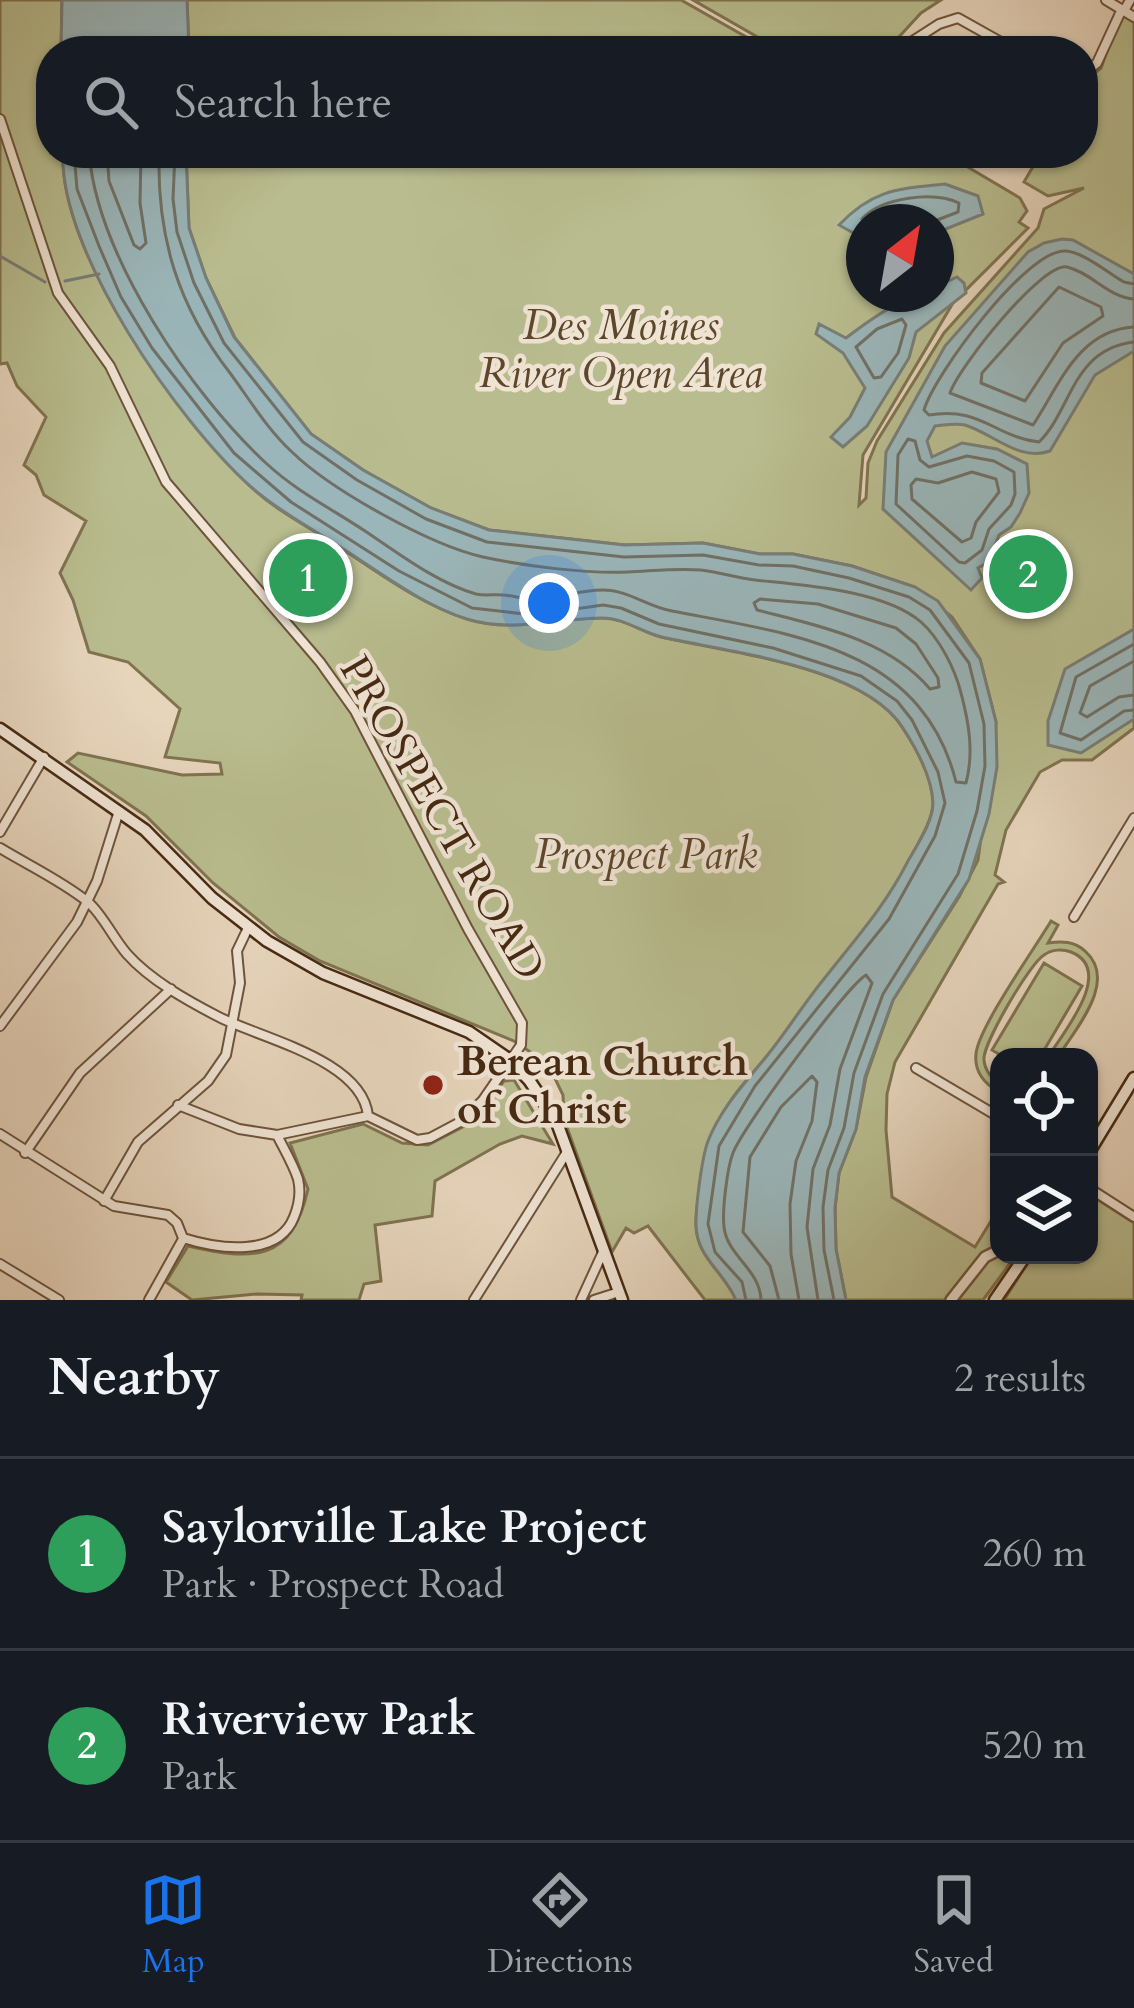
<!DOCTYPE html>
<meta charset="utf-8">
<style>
:root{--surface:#171b24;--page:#242831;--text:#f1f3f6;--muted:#9ea1a6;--line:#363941;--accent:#1a73e8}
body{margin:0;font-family:Cardo,serif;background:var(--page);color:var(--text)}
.controls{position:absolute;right:36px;bottom:36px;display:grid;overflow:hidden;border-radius:24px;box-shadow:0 3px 9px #0004}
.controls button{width:108px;height:108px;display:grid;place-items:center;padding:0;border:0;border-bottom:3px solid var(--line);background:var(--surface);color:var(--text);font:60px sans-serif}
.compass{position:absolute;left:846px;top:204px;width:108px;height:108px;border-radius:50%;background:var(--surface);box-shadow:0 3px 9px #0004;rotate:31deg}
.you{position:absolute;left:549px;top:603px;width:42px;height:42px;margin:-30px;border:9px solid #fff;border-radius:50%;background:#1a73e8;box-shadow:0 0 0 18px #1a73e833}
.badge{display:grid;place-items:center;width:78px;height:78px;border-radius:50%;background:var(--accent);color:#fff;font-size:39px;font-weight:700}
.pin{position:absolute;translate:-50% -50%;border:6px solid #fff;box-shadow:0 3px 12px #0006}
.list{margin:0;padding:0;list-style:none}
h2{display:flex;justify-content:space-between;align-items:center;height:156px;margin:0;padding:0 48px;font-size:51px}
h2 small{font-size:39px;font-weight:400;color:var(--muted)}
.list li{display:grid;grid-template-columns:78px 1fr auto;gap:36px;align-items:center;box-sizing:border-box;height:192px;padding:0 48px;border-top:3px solid var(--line)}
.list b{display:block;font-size:45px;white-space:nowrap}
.list p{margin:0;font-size:39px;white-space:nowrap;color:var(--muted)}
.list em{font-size:39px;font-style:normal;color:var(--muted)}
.icon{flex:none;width:66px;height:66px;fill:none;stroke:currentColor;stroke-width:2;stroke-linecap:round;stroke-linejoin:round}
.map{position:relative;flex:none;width:1134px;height:1300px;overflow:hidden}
.search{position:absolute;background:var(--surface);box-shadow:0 3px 9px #0004;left:36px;right:36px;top:36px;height:132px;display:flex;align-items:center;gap:30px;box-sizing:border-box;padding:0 42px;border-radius:48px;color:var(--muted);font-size:45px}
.sheet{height:540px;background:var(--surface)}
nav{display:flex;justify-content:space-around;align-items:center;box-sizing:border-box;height:168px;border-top:3px solid var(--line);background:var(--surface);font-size:33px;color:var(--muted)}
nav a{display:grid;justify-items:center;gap:6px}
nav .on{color:var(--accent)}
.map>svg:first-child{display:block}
</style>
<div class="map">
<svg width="1134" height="1300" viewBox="0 0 1134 1300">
<rect width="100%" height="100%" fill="#e6d4bb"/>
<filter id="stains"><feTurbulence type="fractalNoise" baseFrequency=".00167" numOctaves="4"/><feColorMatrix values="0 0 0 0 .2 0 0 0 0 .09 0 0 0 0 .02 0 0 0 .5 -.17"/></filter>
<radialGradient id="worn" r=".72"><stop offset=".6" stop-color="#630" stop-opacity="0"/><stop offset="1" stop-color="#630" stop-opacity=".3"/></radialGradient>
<path fill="#b8bc8e" stroke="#7f7350" stroke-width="3" fill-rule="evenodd" d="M0,0H62L61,51H51V153H63C59,253 179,419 250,486C274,509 305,525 333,543C374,569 419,604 467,619C512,633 556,618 601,618C623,617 641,632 661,637C728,652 864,667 902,727C916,748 932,777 933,802C933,821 917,844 909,861C885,906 856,939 825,978C806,1002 789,1027 771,1051C752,1075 730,1096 717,1124C708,1144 696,1200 696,1222C695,1257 724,1271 736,1300H705L648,1226L634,1233L626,1228L612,1252L564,1119L563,1095L548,1064L514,1041L320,961L279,937L213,883L146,816L67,762L78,753L182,775L222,774L220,763L165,757L180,709L128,662L89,652L73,600L60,573L86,521L44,495L36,475L24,465L46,417L17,386L7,363L0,364Z
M187,0H681L771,51H189Z
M693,0H941L921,13L886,51H782Z
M1122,9L1134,17V728L1092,760H1062L1040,772L1006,830L995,875L1004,882L998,884L895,1062L887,1094L886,1130L892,1197L975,1247L999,1208V1255H1016L983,1300H846L836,1249L835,1208L839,1173L856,1129L866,1077L893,1000L959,897L978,860L996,722L980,659L952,617L915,587L852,566L793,554H760L703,543L625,545L489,530L431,508L363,470L311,434L235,338L206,278L189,228L186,153H944L1020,198L1027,211L1019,222L1028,228L953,303L863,455L859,505L866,498L868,463L877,441L944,333L1038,228L1044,209L1084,188L1048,196L1024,182L1041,153H1083V83L1101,68ZM864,222H936V294H864Z
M1051,921L1058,925L1048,943C1062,941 1074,941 1085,951C1119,981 1075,1029 1058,1057H1048C1063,1033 1116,970 1071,952C1063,949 1052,949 1044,955C1030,963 982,1045 984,1060C985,1071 991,1077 999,1083V1092C985,1084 974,1072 976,1054C978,1028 1035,948 1051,921Z
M1044,963L1082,986L1040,1057H1004L992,1050Z
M514,1080L553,1144L522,1136L500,1144L435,1181L432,1216L375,1225L381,1281L364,1284L359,1300H301L302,1295L257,1294L192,1300L166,1282L188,1246C253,1261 292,1262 308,1189L290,1143L363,1124L402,1143L428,1145L476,1120L504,1081Z
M1089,1194L1134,1223V1300H1004L1033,1255H1089Z"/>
<path fill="#9ab6ba" stroke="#787e77" stroke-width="3" d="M62,0H187L189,51H61Z
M63,153H186L189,228L206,278L234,337L311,434L363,470L431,508L489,530L624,545L703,543L760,554H793L852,566L915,587L938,601L980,659L996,722L997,767L989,814L969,879L893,1000L865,1077L856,1129L839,1173L835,1208L836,1249L846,1300H736C724,1271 695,1257 696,1222C696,1204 702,1157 708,1141C721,1107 748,1080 770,1052C789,1028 805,1002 824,979C856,938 884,908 908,861C917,845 933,822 933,803C932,778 916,748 903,728C864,666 728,652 662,637C641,632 624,618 602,618C556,618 512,633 467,619C425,606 385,576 348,552C316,531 280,512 250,486C178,421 59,252 63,153Z
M945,184L978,196L983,214L936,233V222H864V239L839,225C873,189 898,189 945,184Z
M1062,239L1073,240L1134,274V351L1095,375L1050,451C1019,462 994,434 965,425C956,423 945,425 935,426L927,441L932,457L962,443L997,449L1027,464L1029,493L1020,513L1011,527L999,535L989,562L978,568L982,578L971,590L883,509L886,452L945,346L1028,252L1044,243Z
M957,277L964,283L966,293L916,332L909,358L867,426L843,447L831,437L850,417L865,388L843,353L816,334L819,324L846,338C871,319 904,294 936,294V287Z
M1134,629V719L1081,753L1048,745V721L1065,669Z"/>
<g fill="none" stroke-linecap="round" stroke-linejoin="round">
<path stroke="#707066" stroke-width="3" d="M74,153L77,189L99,246L121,297L152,348L234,453L291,502L399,571L472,608L533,615L603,605L621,608L659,624L773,648L861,676L897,701L912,720L938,772L945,803L935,836L889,919L755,1086L719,1146L708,1224L715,1252L742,1282L746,1300
M89,153C98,257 191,394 267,464C296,491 332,509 365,531C398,553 437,583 476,594C485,596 494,594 503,595C515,596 527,600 539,599C560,597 581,590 603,590C628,590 648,607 672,611C790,634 922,646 956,782L966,783C974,753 969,723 961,693C955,669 940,639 921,622C884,590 802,585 755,580C737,578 719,572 701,570C677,568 652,571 628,572C586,574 525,566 483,557C430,545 331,490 292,452C267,429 250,400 230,373C178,306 157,238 159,153
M107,153L109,181L134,245L140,249L146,243L140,203L141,153
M175,153L173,199L177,232L194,283L224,343L303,442L357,480L426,519L487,542L624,557L703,555L759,565L793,566L849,578L909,597L930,610L969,663L984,724L985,766L977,811L958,874L883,994L854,1073L844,1128L828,1170L823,1207L824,1250L834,1300
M864,225L862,219C882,197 934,191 959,203L958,212L932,222
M1134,284L1124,282C1108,273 1084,252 1065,251C1027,249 934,375 924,410L929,415C980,406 995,437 1039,442C1072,410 1072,349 1134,342
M1059,287L1101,307L1103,316L1063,343L1025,401L981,383L982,373Z
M1134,299C1108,297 1092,273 1067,267C1042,262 958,368 950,393L1033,425C1059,386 1078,330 1134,327
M902,319L906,325L898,353L881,377L874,378L856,347L877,329Z
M908,439L915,441L920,460L929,467L967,456L994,461L1014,472L1015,494L1011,505L989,529L982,550L965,563L959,562L896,504L898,455Z
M972,472L996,479L999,492L976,522L971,538L962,542L912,499L911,485L916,479L938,483Z
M760,599L818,604L896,628L916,644L938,678L939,687L930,689C888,639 818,626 757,610L754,603Z
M1134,644L1076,677L1060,733L1081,740L1124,711L1134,710
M1134,661L1090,686L1080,713L1087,717L1119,697L1134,695
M761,1300C760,1269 727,1256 724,1227C722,1212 727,1168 733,1153C742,1128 846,987 866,975L872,983L840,1069L830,1125L813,1169L807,1227L818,1300
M779,1300L770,1266L743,1232L750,1157L781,1107L812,1076L817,1082L812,1121L796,1161L790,1204L791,1254L799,1300"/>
<path stroke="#787e77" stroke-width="3" d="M0,256L45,282
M65,281L99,274"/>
<defs>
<path id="minor" d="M1106,0L1134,17
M1124,11L1130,0
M897,51L939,24L958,18L1017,51
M1083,74L1097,63L1122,9
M0,119L58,293L110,366L166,482L320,662L355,711L468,929L522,1023L521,1045L483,1100L462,1121L430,1138L417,1140L368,1116L277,1135L239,1129L178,1105
M0,832L44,757
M0,848C28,865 62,881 88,902C103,915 113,938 127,954C150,980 188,1001 219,1017C260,1038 363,1060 368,1116
M1074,917L1134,818
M0,1026L77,922L97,881L119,811
M916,1068L999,1117
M0,1134L114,1206L168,1215L177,1223L183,1238C218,1249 278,1258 294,1217C299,1205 301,1192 298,1179C293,1164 284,1149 277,1135
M25,1153L80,1073L171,989
M1089,1188L1134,1217
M104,1201L138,1142L208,1081L226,1055L240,983L237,951L248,928
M0,1264L59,1300
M149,1300L183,1239
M474,1300L567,1152
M581,1300L603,1252
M594,1300L619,1292"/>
<path id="tertiary" d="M951,1300L985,1257L999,1250"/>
<path id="secondary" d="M0,729L145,830L212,898L267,941L323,973L469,1032L510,1060L529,1080L556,1120L622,1300
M1089,1152L1134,1078
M995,1300L1026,1255"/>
</defs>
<use href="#minor" stroke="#6e543c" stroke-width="12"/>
<use href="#tertiary" stroke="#6e543c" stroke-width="14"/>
<use href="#secondary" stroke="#462a12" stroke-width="15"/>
<use href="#minor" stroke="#efe3d3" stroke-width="8"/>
<use href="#tertiary" stroke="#efe3d3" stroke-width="9"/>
<use href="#secondary" stroke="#efe3d3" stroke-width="10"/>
</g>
<circle fill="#8f2418" stroke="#efe3d3" stroke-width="4.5" cx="433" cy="1085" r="12"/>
<g text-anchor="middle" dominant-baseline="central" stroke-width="9" stroke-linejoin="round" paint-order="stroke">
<g font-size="42" font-style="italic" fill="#5d472b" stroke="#efe3d3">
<text x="621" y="325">Des Moines<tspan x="621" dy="48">River Open Area</tspan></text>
<text x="646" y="854">Prospect Park</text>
</g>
<g font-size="42" fill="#462a12" stroke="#efe3d3">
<text transform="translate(442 818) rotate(60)">PROSPECT ROAD</text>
</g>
<g font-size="42" font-weight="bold" fill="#462a12" stroke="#efe3d3" text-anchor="start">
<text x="457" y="1061">Berean Church<tspan x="457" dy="48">of Christ</tspan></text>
</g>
</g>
<rect width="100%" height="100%" filter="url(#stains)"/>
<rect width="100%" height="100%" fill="url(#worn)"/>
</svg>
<div class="controls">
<button><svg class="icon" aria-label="locate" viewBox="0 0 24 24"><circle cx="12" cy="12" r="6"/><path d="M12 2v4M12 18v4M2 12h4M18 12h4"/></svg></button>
<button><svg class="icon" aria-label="layers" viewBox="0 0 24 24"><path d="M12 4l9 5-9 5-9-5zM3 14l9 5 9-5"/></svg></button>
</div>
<svg class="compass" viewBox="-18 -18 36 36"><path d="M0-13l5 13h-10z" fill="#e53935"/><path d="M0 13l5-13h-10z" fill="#9ea1a6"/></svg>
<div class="you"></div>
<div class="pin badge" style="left:308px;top:578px;background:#2e9e5b">1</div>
<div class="pin badge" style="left:1028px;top:574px;background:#2e9e5b">2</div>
<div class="search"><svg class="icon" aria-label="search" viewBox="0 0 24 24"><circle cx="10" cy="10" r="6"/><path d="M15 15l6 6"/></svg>Search here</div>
</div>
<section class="sheet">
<h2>Nearby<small>2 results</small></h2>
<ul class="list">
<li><span class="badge" style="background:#2e9e5b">1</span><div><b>Saylorville Lake Project</b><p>Park · Prospect Road</p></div><em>260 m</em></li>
<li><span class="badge" style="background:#2e9e5b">2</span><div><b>Riverview Park</b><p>Park</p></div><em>520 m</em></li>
</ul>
</section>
<nav>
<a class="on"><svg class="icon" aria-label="map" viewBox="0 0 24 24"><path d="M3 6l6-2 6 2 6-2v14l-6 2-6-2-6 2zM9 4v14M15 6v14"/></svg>Map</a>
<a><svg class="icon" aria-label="directions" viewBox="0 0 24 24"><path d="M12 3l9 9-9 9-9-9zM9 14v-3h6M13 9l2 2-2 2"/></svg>Directions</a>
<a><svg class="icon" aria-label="saved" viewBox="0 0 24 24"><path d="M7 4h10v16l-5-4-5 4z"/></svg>Saved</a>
</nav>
